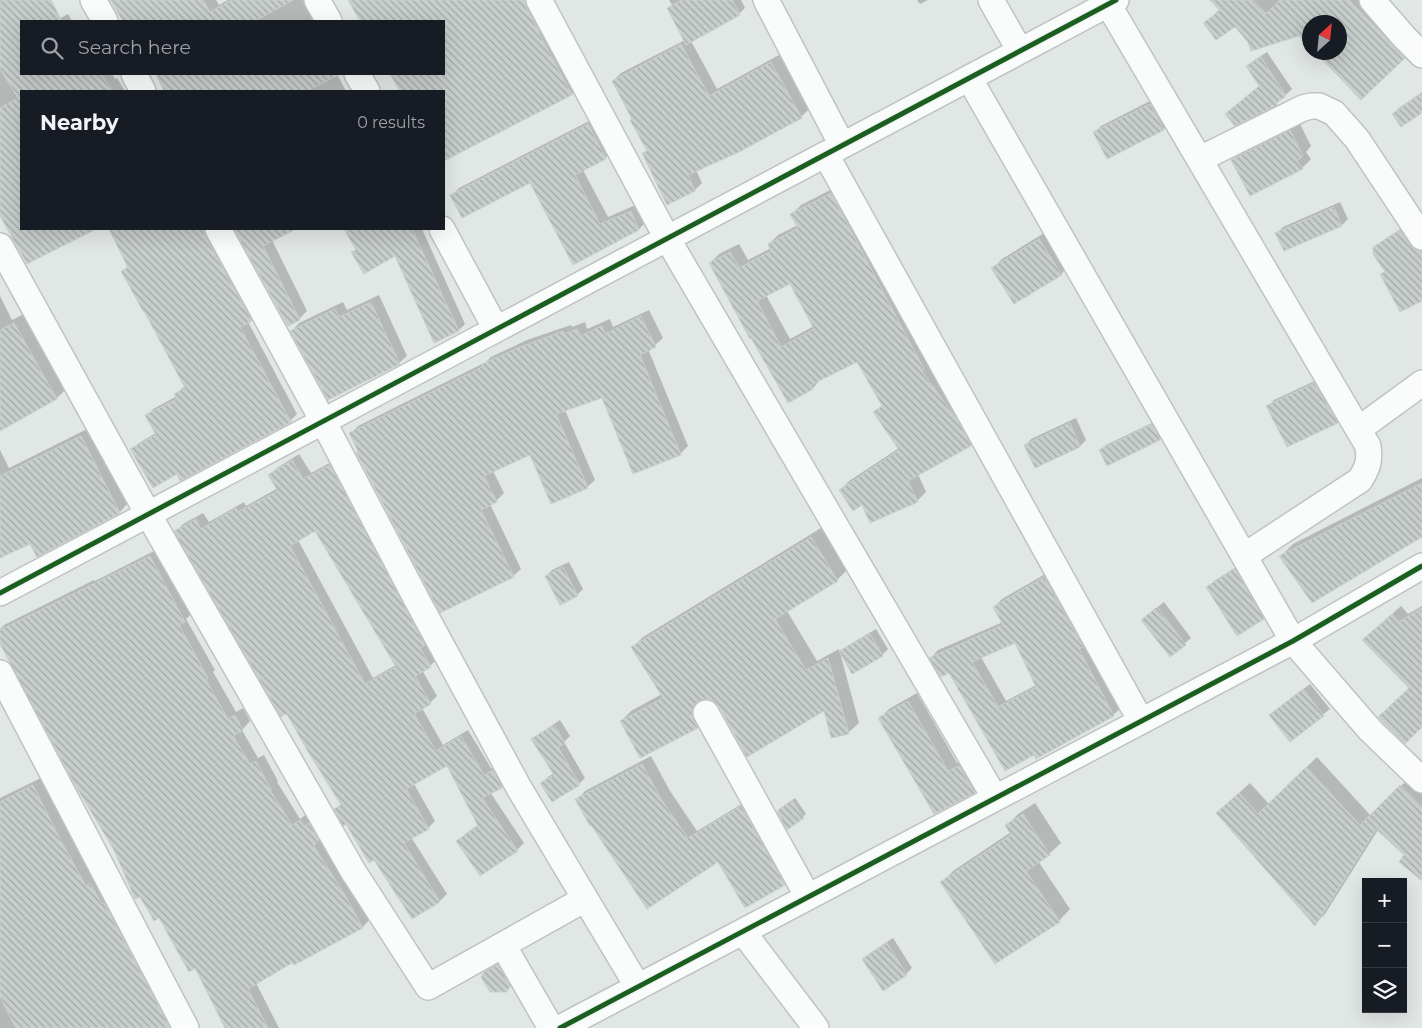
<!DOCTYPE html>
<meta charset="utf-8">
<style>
:root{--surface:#171b24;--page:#242831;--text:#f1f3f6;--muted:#9ea1a6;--line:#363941}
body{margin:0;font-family:Montserrat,sans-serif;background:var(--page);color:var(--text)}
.controls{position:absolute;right:15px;bottom:15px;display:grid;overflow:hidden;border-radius:0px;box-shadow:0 5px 20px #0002}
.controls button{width:45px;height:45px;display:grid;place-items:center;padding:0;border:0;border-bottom:1px solid var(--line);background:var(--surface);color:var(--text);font:25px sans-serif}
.compass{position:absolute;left:1302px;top:15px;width:45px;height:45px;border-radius:50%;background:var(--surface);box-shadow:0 5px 20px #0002;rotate:27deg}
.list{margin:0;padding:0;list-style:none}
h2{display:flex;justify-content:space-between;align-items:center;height:65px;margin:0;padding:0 20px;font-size:21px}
h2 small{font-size:16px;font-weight:400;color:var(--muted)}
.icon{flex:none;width:28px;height:28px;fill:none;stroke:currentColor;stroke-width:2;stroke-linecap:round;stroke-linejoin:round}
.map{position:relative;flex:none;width:1422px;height:1028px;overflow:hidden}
.search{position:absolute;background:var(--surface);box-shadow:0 5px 20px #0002;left:20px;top:20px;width:425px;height:55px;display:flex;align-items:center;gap:12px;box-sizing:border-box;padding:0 18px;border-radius:0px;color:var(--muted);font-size:19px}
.panel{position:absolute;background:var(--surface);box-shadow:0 5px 20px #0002;left:20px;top:90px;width:425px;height:140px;border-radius:0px}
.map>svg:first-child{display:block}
</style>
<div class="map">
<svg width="1422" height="1028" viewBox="0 0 1422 1028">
<defs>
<pattern id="building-back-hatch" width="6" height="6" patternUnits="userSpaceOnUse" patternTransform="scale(1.25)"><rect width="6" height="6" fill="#c8cecc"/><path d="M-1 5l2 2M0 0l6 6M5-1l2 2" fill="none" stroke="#a2a8a6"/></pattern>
</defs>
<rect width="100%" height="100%" fill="#e1e7e4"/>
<path fill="#0003" fill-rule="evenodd" d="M0,0H50L59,19L68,14L72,21H21V74H112L115,79L117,78L125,91H21V229H97L27,263L0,212Z
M111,0H216L219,5L228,0H303L315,21H124Z
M349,0H538L582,84L572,94L446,158L444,154V91H402L391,74H444V21H361Z
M669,0H741L745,8L739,14L691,41L717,89L779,55L809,109L801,117L696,170L702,183L695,190L644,153L647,150L633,118L613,81L621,73L685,40L668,8L672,5Z
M917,0H928L920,4Z
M1212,0H1368L1414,47L1361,98L1340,52V22H1310L1300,35L1250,42L1235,25L1205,23L1220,9Z
M1267,52L1292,89L1276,104L1260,86L1247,67L1253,61Z
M156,74H337L346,91H165Z
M1422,92V112L1393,114L1399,108Z
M1156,98L1169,123L1164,129L1108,157L1095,132L1101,126Z
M595,118L612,151L605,158L583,170L608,217L638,204L646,222L639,229L573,263L530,182L452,195L459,188Z
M1299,122L1311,146L1306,152L1311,159L1302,168L1250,194L1233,160L1242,151Z
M840,185L979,436L971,445L918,474L926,492L917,501L863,503L841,490L849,481L899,448L875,413L882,405L857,360L821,379L813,388L788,401L710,263L719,254L739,244L748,260L771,248L769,244L778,235L798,225L792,214L801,205ZM790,282L814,326L790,339L766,295Z
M1340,202L1348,219L1342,225L1277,233L1283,227Z
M1406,225L1422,244V300L1382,274L1386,270L1375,248L1381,242Z
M110,229H157L165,246L198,229H207L258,314L251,320L248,322L297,414L290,421L177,473L132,449L139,443L156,433L147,416L153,409L177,396L175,394L185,386L123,271L128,266Z
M236,229H293L272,240L307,311L299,319L288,325Z
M345,229H422L465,324L459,330L396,255L353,253L356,249Z
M1049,230L1070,265L1061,274L993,268L1002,259Z
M379,295L407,356L399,363L292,331L299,323L343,302L347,310Z
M0,296L12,320L24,314L66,389L57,398L0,430Z
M649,310L663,338L655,345L648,349L688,446L680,454L603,396L565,410L595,480L587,487L531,453L493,471L504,493L496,501L490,504L521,569L513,576L359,451L351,433L358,426L486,362L491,357L527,340L571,325L572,327L585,322L587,329L610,319L613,327Z
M1321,378L1343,417L1337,422L1268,406L1274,400Z
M1076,418L1086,440L1080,446L1036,466L1026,445L1031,439Z
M1158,420L1165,433L1159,439L1100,450L1106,445Z
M91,427L129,502L120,512L37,556L30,542L0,557V450L9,468Z
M299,454L311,473L337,459L437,659L430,666L422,670L437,696L430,703L422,708L443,745L468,730L491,768L500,764L509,779L502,786L490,792L524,843L517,850L458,841L465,834L479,824L447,764L414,784L435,821L428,828L411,837L447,894L440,901L412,918L374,858L336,809L342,803L176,531L183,524L203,513L209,522L244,502L246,506L278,488L270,475L277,468ZM315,530L396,665L373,678L298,540Z
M1422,478V536L1281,556L1293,544Z
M821,528L847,570L837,580L787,611L817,661L839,649L859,723L848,733L825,709L720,705L714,699L702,698L701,701L703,709L707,717L697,727L621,721L631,711L662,694L633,647L643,637Z
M158,549L191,614L186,619L215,670L213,672L236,712L243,708L250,721L242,730L258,758L264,755L278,781L277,782L300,819L308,813L370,919L363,927L294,964L293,961L256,983L279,1028H227L196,966L115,849L0,641V629L4,625L94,580L95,581Z
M569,562L583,589L577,595L546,576L552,570Z
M1241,564L1269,612L1263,618L1208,587L1214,581Z
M1052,570L1121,708L1113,715L1036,757L949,671L931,658L938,650L1003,622L994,607L1002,599ZM1016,641L1036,685L1006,701L981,657Z
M1164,602L1191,638L1171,655L1149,614Z
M1401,606L1408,614L1422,606V693L1372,632Z
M876,629L888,649L882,655L841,651L847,646Z
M1310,684L1330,709L1290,741L1270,715Z
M917,693L957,763L969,757L983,782L974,792L934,813L880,718L889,709Z
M560,720L570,736L564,742L585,778L579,784L542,783L548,777L554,773L533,740L539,734Z
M651,756L670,791L697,831L750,799L793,876L784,884L577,800L585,791Z
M1317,757L1371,816L1411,776L1422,787V879L1406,855L1378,830L1325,914L1315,924L1228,803L1250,783L1269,804Z
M43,777L186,1028H0V798Z
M795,798L806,814L788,828L781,808Z
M1035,803L1061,843L1049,854L1038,861L1070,909L1059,921L942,882L953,871L1011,832L1007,826L1018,814Z
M893,938L912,968L906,974L864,959L870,953Z
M504,959L512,984L506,991L485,973L491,967Z"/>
<path fill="url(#building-back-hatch)" stroke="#cad0cd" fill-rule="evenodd" d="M0,0H51L62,21H21V74H101L112,91H21V229H96L27,264L0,216V108L18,98L0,69Z
M110,0H203L210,12L232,0H293L255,21H123Z
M348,0H525L526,7L539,31H538L572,95L444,161V91H400L390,74H444V21H360Z
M682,0H732L740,15L686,45L667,8Z
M1210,0H1253L1266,14L1280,0H1349L1405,58L1361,100L1315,52H1340V22H1310V47L1299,36L1251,51L1248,42L1235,27L1216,40L1203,23L1220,11Z
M681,44L709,96L771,62L802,118L739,152L688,175L695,191L667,205L642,153L647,151L630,120L632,119L612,81Z
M1261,57L1286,96L1276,103L1277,105L1235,126L1225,114L1259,86L1246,66Z
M156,74H340L307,91H164Z
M1422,93V113L1401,127L1392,114Z
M1150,104L1164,130L1107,159L1093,132Z
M588,124L606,159L575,175L600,224L631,211L639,230L573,265L530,183L462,218L450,195Z
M1290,130L1303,156L1297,161L1303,169L1250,196L1231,160Z
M831,193L924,369L922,371L960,424L971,446L908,481L918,502L870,523L862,505L853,511L839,490L899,450L873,412L882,406L857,362L811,385L813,389L788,403L751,338L750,339L709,263L730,252L739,268L771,251L768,244L798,228L790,214ZM790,284L814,329L781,347L757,301Z
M1334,207L1342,226L1284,251L1275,233Z
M109,229H204L205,236L252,321L240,327L291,422L180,481L177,474L153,488L130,449L156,435L145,415L177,399L174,394L185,388L144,311H143L121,271L128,268Z
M234,229H296L263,246L300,320L288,326Z
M344,229H412L459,331L434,343L395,256L364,274L351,252L356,250Z
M1400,230L1410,245L1415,250L1422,251V301L1400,312L1380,274L1385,272L1373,254V247Z
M1039,239L1062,275L1014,304L991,268Z
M371,302L400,364L328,400L290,331L335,309L339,317Z
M641,316L656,347L640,355L681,455L633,474L602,398L556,414L588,488L551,504L530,455L484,476L497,502L481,510L514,577L440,613L356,452L358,451L349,433L482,367V364L518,348L563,331L564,334L577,329L580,336L602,326L605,334Z
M14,323L57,399L0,431V330Z
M1314,383L1338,423L1287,447L1266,406Z
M1070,423L1080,447L1035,468L1024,445Z
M1152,424L1160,440L1107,466L1099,450Z
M81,436L120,513L37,557L30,544L0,558V476Z
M292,460L303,479L330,465L425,645L420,648L431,667L415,676L431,704L414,714L436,751L461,736L484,775L493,770L502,788L482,798L518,851L480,876L456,841L478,826L447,766L406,789L429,829L404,843L440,902L412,919L374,860L369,863L346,824L343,826L334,809L341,805L307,750L288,716L286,714L281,717L174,531L196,519L201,529L236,508L238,512L278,491L268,475ZM315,531L396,667L365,684L290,546Z
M1422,483V537L1312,603L1279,556Z
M811,537L838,581L775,619L806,670L828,658L849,734L831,738L824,711L747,757L719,706L713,700L706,699L699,701L694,705L692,712L693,720L698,728L640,758L620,721L663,698L631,647Z
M150,556L185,622L179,625L208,678L206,680L228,719L235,715L243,730L233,736L250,764L256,761L271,790H270L292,825L300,820L304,826L309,823L319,840L314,842L316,844L313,845L345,895L363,928L294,965L292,963L248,989L268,1028H225L195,968L189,972L159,918L154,921L140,897L135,899L114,850L75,785L0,644V630Z
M563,567L578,596L560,605L545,576Z
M1235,569L1264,619L1237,636L1206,587Z
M1044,577L1083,647L1079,649L1114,716L1036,759L1034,755L1005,771L949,673L941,677L929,658L1003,625L993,607ZM1015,643L1036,687L998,707L972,662Z
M1157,607L1186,645L1170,657L1141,620Z
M1422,608V727L1405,744L1378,717L1409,688L1362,640L1392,614L1399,622Z
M870,634L883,656L852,674L839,651Z
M1303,689L1324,716L1290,742L1269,715Z
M908,701L948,771L959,766L975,793L934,814L878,718Z
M554,725L565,743L558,747L580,785L552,802L540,783L554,775L531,739Z
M642,764L661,799L688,838L741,806L785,885L745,908L718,862L647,909L591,825L590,826L575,799Z
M1306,767L1360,825L1400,785L1422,807V881L1399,862L1404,855L1376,829L1315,926L1216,813L1239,793L1258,814Z
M33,785L60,839L86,886L90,883L102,904L104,903L170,1028H16L0,997V802Z
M792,800L804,818L787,830L777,811Z
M1023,814L1050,855L1026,871L1060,922L995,964L940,882L1011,835L1005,825Z
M887,943L907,975L883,991L862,959Z
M498,964L510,986L507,992H490L481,977L484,972Z"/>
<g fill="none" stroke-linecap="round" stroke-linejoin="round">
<defs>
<path id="minor" d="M93,0L105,21
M317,0L329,21
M539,0L667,238L995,798
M766,0L842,145
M991,0L1020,51
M1372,0L1405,38L1422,55
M1108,4L1368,446C1370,461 1368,467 1360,480L1244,556
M134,74L143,91
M357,74L367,91
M969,78L1293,641L1370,730L1422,780
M826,155L1141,721
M1200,159L1303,108L1311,106H1319L1334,113L1357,139L1422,237
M218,229L323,421L418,602L519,788L638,987
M442,229L496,329
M0,246L148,514L353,871L428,987L585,899
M1359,429L1422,383
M0,593L1116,0
M0,673L186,1028
M706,713L808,897
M743,932L816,1028
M503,945L551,1028
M560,1028L1293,641L1422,566"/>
</defs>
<use href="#minor" stroke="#bec4c1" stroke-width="28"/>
<use href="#minor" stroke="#fafbfb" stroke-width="25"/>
<defs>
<path id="cycleway" d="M0,593L1116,0
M560,1028L1293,641L1422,566"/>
</defs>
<use href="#cycleway" stroke="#eef6f3" stroke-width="8"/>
<use href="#cycleway" stroke="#1b5e20" stroke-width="5"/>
</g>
</svg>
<div class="controls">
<button>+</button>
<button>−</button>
<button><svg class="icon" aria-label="layers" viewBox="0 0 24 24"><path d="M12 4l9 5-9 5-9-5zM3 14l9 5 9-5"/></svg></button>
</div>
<svg class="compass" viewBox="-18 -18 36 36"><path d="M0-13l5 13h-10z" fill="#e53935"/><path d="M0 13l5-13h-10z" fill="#9ea1a6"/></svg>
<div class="search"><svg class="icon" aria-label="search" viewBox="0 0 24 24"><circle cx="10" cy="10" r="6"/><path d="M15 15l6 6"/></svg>Search here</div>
<section class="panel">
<h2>Nearby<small>0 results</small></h2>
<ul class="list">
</ul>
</section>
</div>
